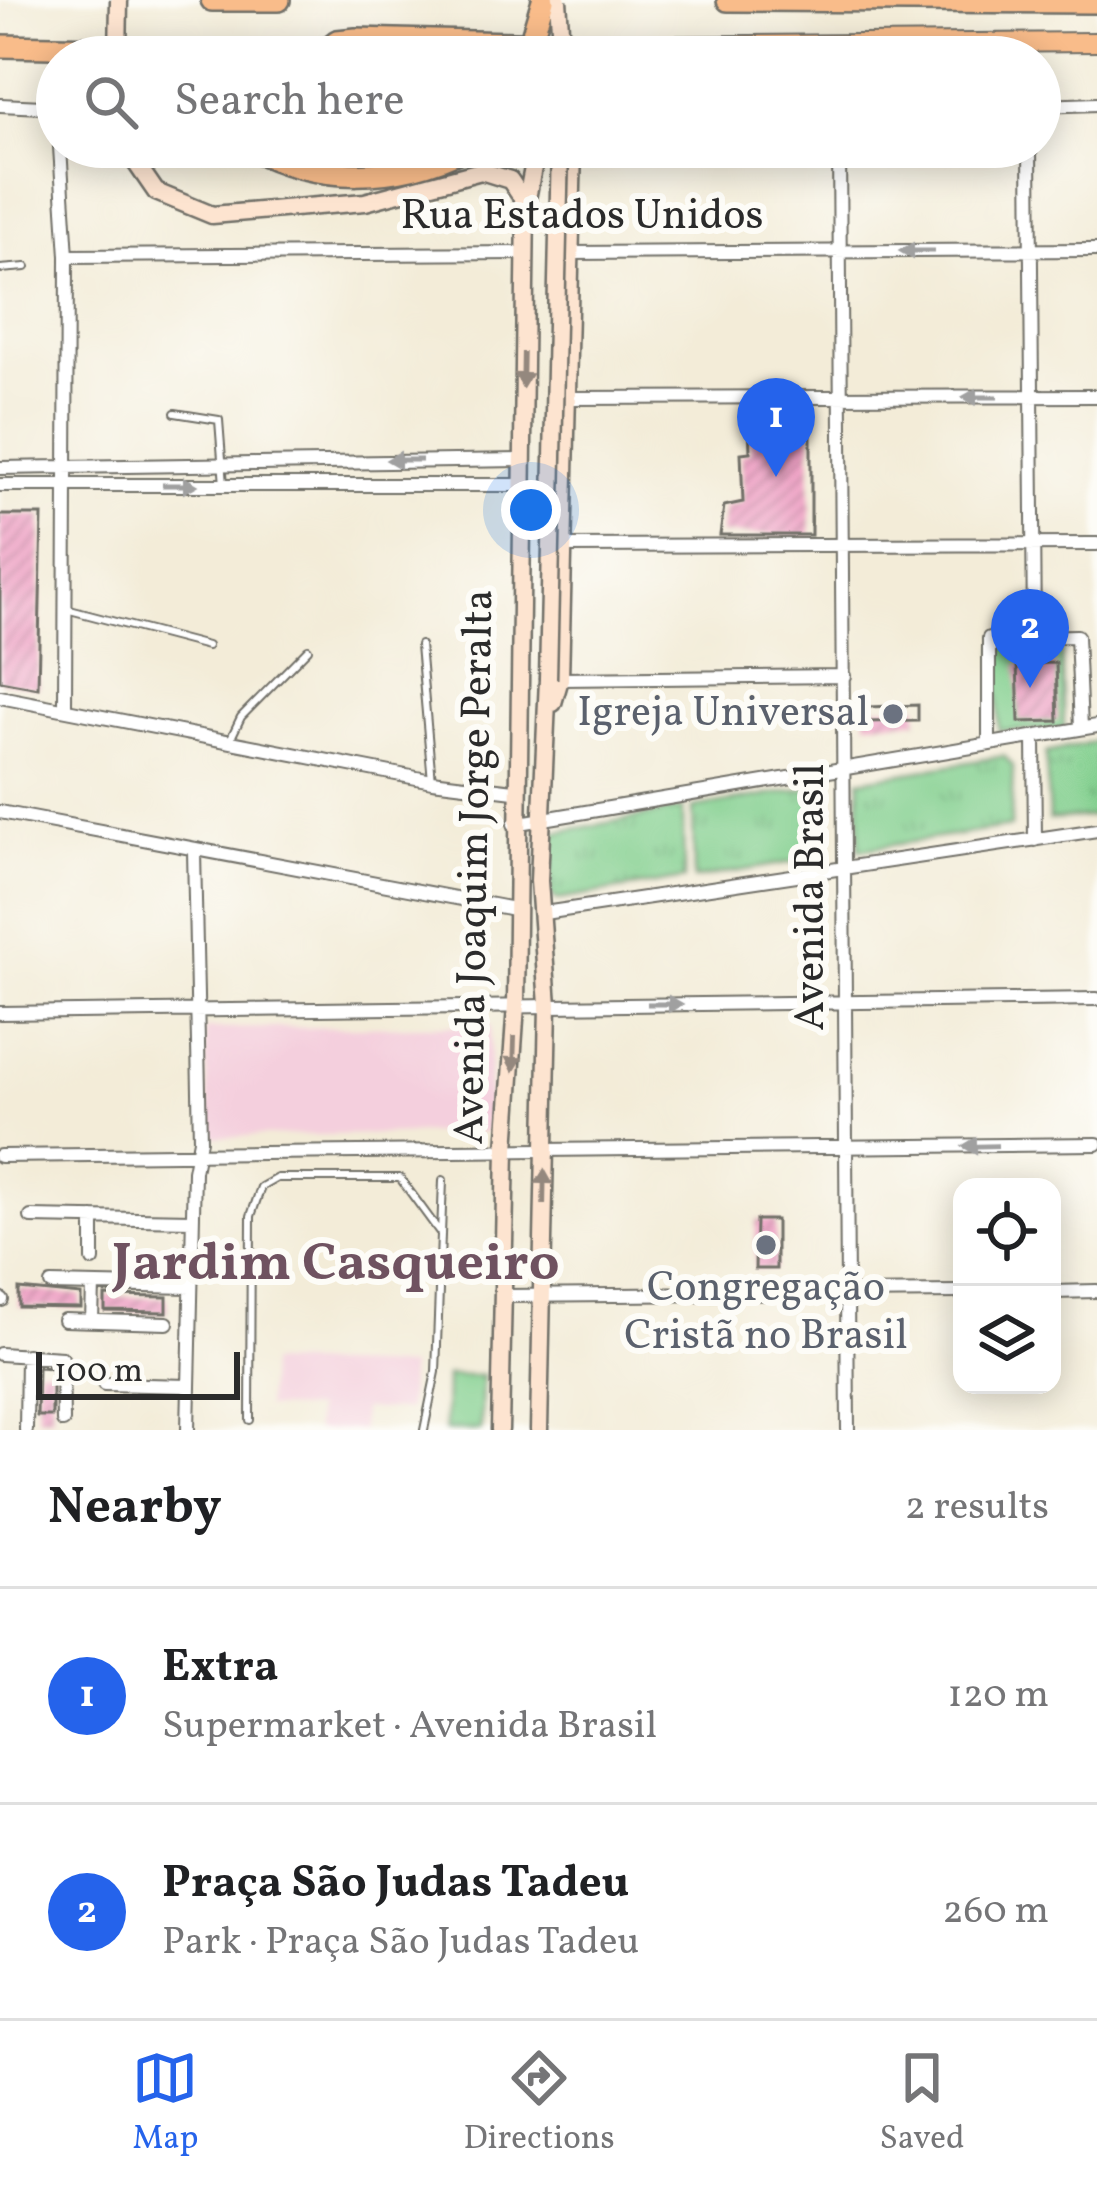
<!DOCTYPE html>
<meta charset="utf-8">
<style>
:root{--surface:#fff;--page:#f2f2f2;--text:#202124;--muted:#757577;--line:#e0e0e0;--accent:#2563eb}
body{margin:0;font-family:Vollkorn,serif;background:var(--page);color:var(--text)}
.controls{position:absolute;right:36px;bottom:36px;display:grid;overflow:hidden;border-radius:24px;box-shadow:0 6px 30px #0003}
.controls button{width:108px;height:108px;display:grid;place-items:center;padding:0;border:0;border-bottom:3px solid var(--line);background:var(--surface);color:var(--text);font:60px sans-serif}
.scale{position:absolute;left:36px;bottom:30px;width:204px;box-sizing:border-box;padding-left:12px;border:6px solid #2b2b2b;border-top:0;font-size:33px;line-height:42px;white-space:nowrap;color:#2b2b2b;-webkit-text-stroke:9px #fdfcf7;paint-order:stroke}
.you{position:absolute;left:531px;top:510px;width:42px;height:42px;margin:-30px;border:9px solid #fff;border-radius:50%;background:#1a73e8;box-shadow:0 0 0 18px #1a73e833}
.badge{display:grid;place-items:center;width:78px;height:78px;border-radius:50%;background:var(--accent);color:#fff;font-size:39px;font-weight:700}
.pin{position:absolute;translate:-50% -99px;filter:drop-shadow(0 3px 6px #0008)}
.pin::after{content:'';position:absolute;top:63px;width:42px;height:36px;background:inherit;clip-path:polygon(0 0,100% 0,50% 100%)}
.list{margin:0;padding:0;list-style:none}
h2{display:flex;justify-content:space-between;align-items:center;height:156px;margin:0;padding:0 48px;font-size:51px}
h2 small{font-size:39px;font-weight:400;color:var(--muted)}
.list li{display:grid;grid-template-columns:78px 1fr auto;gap:36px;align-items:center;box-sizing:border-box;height:216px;padding:0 48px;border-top:3px solid var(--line)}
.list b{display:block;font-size:45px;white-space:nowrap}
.list p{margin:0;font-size:39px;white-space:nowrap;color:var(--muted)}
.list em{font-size:39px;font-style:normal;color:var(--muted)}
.icon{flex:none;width:66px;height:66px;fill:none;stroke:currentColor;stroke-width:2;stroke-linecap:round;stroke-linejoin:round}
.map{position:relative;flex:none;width:1097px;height:1430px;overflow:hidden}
.search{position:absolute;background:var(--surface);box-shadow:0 6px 30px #0003;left:36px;right:36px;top:36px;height:132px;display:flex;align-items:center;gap:30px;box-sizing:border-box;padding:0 42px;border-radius:66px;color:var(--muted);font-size:45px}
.sheet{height:588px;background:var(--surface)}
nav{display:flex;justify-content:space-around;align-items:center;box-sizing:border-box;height:168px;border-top:3px solid var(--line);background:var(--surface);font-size:33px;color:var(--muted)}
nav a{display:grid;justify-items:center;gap:6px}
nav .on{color:var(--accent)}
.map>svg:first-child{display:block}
</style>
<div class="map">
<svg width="1097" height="1430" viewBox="0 0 1097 1430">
<defs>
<pattern id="grass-tufts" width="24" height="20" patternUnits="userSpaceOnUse" patternTransform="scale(3)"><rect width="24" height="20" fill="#82cf8e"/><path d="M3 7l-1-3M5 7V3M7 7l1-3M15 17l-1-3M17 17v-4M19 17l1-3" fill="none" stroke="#70b27b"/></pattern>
<pattern id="building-hatch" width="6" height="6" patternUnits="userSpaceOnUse" patternTransform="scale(3)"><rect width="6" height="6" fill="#ed9bc1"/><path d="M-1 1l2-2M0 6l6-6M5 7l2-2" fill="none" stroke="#c07f9d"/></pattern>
</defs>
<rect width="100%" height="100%" fill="#fdfcf7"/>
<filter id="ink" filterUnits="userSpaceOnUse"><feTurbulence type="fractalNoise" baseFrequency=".00833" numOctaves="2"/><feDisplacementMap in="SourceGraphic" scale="24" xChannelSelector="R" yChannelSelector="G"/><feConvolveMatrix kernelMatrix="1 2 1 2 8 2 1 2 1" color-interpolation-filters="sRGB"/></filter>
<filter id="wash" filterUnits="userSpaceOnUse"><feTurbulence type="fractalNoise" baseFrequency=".004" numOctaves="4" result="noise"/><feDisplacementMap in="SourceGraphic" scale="48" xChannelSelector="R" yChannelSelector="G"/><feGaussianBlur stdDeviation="2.7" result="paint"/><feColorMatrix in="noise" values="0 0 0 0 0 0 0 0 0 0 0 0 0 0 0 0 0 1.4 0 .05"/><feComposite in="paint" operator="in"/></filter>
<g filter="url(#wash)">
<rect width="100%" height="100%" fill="#f3ecd8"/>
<path fill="#f4cfdd" d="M491,1025L487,1132L210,1137L205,1029Z
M268,1363L409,1367L408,1410L362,1409L361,1430H315V1409L266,1408Z"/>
<path fill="url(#grass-tufts)" stroke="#567d5c" stroke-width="3" d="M1097,741V816L1049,820L1046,753Z
M1004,756L1013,766L1011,827L859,850L860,780Z
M817,787L821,792V857L694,879L693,808Z
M683,809L684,879L558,900L550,895L552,833Z"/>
<path fill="#82cf8e" stroke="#567d5c" stroke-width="3" d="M1061,645L1064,729L999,731L996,647Z
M446,1376H482L481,1430H445Z"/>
<g id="blocks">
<path fill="url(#building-hatch)" d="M749,424H811V535H720L724,506L743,502L741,453L750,452Z
M0,515H42L38,688L0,681Z
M1056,663L1058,721L1019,722L1017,664Z
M918,705V721L866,722L868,707Z
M756,1220H776V1269H755Z
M19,1289L81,1295V1308L19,1307Z
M105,1296L167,1297V1312L105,1311Z
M38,1367L52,1368V1416H37Z"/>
</g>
</g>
<g filter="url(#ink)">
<use href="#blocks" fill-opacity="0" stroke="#716f68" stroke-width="3"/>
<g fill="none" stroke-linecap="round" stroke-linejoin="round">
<defs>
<path id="lane" d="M0,269L26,267
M175,413L219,420L224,485
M66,609L207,646
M420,645L432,781
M230,740L241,717L308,649
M250,1420L251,1216L261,1187L277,1178H400L441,1234
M424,1430L436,1372L443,1180"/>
<path id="street" d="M0,105L43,107L57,121
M1040,106L1097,104
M60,147L67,256L65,709
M839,147L848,1430
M1030,147L1034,636
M568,253L1097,250
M67,256L526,253
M567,398L1097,396
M0,468L521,460
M0,485H520
M562,546L1097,544
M560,679L844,676
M0,697L432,781L514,791
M1034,737L1035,840
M989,743V638L1077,636L1081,728
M0,812L514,909
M514,824L1097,726
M544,913L1097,830
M0,1013L1097,999
M0,1156L1097,1144
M31,1217L192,1220
M93,1260V1218
M51,1284L191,1287
M1052,1292L1097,1291
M505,1296L962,1292
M0,1299L2,1300
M64,1320L167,1323
M92,1321L93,1285
M0,1354L62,1358L63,1421
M104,1384L189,1386
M26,1430L27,1355
M188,1430L194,1171L200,1140L194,851"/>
<path id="secondary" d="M125,147L156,192L212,215L365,202L481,171L510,180L526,204L516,1005L506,1149L500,1430
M526,204L537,147
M553,703L560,679L573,147
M539,1430L548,1005L539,881L548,679"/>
<path id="primary" d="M636,46L1097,42"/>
<path id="highway" d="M212,0H279
M728,0L1097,2
M0,46L106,48L134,57
M317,57L337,41L356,39L636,46
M248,147C318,184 397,183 468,147
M303,147L339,154L387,147"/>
</defs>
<use href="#lane" stroke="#716f68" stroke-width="10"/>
<use href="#street" stroke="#716f68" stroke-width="16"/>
<use href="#secondary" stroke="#716f68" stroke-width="21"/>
<use href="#primary" stroke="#716f68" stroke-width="22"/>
<use href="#highway" stroke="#716f68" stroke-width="26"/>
<use href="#lane" stroke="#fff" stroke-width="6"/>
<use href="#street" stroke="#fff" stroke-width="12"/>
<use href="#secondary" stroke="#fde4d0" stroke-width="16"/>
<use href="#primary" stroke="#f9bc8a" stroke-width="18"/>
<use href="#highway" stroke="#f9bc8a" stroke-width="21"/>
<defs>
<path id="secondary-bridge" d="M558,0L562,57
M118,57L119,0
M548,679L560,147"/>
<path id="highway-bridge" d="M526,57L543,0"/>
</defs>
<use href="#secondary-bridge" stroke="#716f68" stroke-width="21" stroke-linecap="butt"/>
<use href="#highway-bridge" stroke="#716f68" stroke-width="26" stroke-linecap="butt"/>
<use href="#secondary-bridge" stroke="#fde4d0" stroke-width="16"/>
<use href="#highway-bridge" stroke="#f9bc8a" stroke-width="21"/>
</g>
<defs><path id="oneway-solid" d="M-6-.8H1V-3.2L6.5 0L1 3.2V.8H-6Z" transform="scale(3)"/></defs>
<g fill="#a0a0a0">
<use href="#oneway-solid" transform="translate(917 251) rotate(180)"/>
<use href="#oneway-solid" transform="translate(980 397) rotate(180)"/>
<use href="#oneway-solid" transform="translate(404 460) rotate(180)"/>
<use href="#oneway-solid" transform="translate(180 485)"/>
<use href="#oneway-solid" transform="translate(665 1004)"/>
<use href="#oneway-solid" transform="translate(980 1146) rotate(179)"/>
</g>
<g fill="#94887e">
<use href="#oneway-solid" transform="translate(523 370) rotate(91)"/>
<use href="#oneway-solid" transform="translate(514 1054) rotate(92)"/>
<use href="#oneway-solid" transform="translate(544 1187) rotate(-89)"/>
</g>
</g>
<g fill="#6b7280" stroke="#fdfcf7" stroke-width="4.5">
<circle cx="893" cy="714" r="12"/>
<circle cx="766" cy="1245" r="12"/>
</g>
<g text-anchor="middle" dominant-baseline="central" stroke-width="12" stroke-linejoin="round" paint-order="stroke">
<g font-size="42" fill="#2b2b2b" stroke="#fdfcf7">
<text x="582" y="217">Rua Estados Unidos</text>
<text transform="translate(476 867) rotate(-89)">Avenida Joaquim Jorge Peralta</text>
<text transform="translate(812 897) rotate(-90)">Avenida Brasil</text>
</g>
<g font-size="42" fill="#5b616d" stroke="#fdfcf7" text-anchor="end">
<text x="869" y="714">Igreja Universal</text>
<text x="766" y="1289" text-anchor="middle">Congregação<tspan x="766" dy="48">Cristã no Brasil</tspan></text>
</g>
<g font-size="54" font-weight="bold" fill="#6f5260" stroke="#fdfcf7">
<text x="336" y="1265">Jardim Casqueiro</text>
</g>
</g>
</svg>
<div class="controls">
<button><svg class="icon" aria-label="locate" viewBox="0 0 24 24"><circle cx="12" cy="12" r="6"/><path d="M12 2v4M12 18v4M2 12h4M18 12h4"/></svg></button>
<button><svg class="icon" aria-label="layers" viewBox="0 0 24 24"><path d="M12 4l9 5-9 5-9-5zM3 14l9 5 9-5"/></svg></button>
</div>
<div class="scale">100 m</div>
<div class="you"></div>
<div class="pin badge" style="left:776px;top:477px">1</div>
<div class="pin badge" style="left:1030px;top:688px">2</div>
<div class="search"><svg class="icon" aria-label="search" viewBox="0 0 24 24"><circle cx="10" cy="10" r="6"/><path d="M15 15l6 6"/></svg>Search here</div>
</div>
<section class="sheet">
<h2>Nearby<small>2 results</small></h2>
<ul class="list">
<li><span class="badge">1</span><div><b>Extra</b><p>Supermarket · Avenida Brasil</p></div><em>120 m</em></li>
<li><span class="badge">2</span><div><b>Praça São Judas Tadeu</b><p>Park · Praça São Judas Tadeu</p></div><em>260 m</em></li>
</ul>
</section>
<nav>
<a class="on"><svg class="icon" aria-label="map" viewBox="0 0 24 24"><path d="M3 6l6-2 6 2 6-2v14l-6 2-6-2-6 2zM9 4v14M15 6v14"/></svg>Map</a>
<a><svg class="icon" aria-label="directions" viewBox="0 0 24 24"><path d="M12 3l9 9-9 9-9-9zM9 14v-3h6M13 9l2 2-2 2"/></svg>Directions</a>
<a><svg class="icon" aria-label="saved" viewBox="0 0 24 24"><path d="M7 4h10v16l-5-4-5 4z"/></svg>Saved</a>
</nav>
